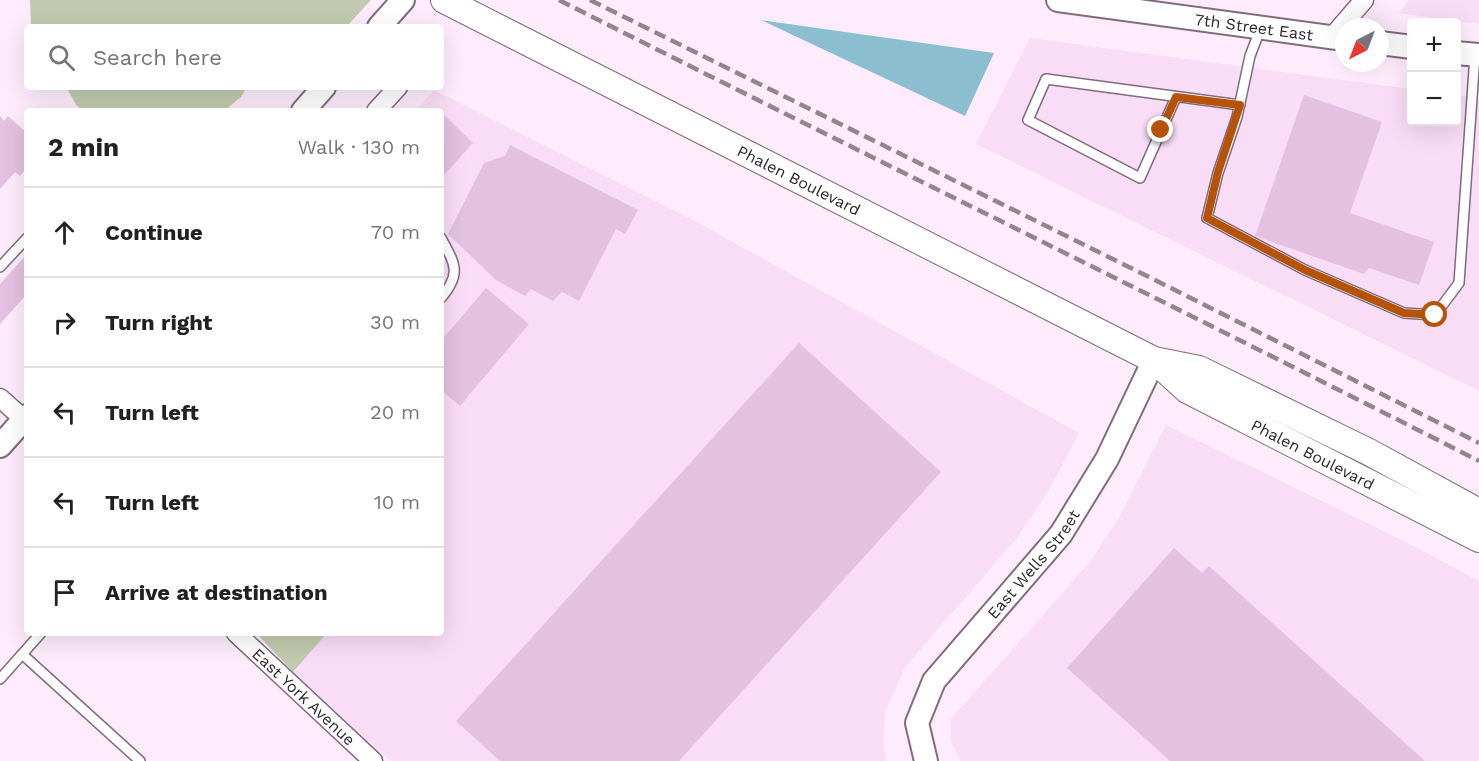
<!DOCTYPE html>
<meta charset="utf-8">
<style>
:root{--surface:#fff;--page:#f6f6f6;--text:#202124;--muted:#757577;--line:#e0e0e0}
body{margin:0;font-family:"Work Sans",sans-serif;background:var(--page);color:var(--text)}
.controls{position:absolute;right:18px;top:18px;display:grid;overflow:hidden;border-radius:6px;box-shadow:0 6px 24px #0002}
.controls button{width:54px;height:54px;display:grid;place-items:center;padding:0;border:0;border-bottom:2px solid var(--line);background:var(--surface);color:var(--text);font:30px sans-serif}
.compass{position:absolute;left:1335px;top:18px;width:54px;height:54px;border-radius:50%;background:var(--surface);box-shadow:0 6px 24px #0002;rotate:222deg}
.stop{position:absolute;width:18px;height:18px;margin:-14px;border:4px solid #b45309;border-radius:50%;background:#fff}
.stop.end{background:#b45309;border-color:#fff;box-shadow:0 2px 6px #0008}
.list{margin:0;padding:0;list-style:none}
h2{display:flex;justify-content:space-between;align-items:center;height:78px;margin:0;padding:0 24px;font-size:26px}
h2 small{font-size:20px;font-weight:400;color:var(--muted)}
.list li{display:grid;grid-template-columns:39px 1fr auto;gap:18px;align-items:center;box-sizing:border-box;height:90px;padding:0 24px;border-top:2px solid var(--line)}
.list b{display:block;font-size:22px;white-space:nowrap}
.list em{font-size:20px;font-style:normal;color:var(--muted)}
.icon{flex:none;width:33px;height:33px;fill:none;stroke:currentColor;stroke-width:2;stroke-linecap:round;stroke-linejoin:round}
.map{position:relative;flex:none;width:1479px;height:761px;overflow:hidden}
.search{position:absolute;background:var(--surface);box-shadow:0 6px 24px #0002;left:24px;top:24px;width:420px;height:66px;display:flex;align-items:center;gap:15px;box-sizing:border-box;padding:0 21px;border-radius:6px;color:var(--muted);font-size:22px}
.panel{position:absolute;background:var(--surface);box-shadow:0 6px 24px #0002;left:24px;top:108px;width:420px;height:528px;border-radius:6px}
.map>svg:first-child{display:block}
</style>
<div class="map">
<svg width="1479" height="761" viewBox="0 0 1479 761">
<rect width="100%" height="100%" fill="#feecfc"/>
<path fill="#f9dcf5" d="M1409,0H1479V24L1398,13Z
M1030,38L1411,89L1412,122H1456L1457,95L1479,98V391L976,144Z
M434,90L693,220L1079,433L1049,490L1016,539L905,667L885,712L883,741L886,761H391L293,672L327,633H441V111H415Z
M1166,425L1412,545L1479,581V761H961L951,742V719L1089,563L1117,522Z"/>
<path fill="#c1caae" d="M30,0H371L346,27H31Z
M66,87H247L241,97L224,111H86L77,106Z
M256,633H327L293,672Z"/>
<path fill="#8bbece" d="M761,20L994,53L965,116Z"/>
<path fill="#e4c1e0" d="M1304,95L1382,122L1350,213L1434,242L1419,285L1369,268L1364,274L1255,236Z
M441,112L473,143L443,176L441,174Z
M0,116L4,121L8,116L27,133L25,140L27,141V168L20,176L15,172L0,189Z
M510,145L638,210L625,234L616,229L579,301L562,292L553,301L531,289L525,296L496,280L448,234L484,163L505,156Z
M27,254V294L0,324V284Z
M486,288L529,324L460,406L441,390V341Z
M799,343L941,472L679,761H500L456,721Z
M1174,548L1202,573L1209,566L1425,761H1170L1067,668Z"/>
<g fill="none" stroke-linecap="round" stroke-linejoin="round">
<defs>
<path id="service" d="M1261,27L1250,56L1237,117L1218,173L1207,218L1305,270L1404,313L1435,315L1459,283L1475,55
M1176,97L1140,178L1028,120L1046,79L1240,105
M441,238C455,264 462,273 441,298
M0,267L27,238
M22,654L140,761
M0,679L41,633"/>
<g id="minor">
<path d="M1332,37L1364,0"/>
<path d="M376,111L398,87"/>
<path d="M0,398L27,422"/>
<path id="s1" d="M236,633L373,761"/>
</g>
<g id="tertiary">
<path id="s2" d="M1058,0L1344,39"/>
<path d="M379,27L403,0"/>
<path d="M1380,43L1412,47"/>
<path d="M1456,53L1479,55"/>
<path d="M303,111L324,87"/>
<path d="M0,446L27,416"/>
<path id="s3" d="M926,761L917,723L934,681L1061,534L1107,459L1154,360"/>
</g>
<g id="secondary">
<path id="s4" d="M444,0L1154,360L1187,390L1479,539"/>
<path d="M1154,360L1199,369L1369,452L1479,512"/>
</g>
</defs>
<use href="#service" stroke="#806c7d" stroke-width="12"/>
<use href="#minor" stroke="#806c7d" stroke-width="21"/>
<use href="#tertiary" stroke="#806c7d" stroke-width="26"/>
<use href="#secondary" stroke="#806c7d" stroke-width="28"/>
<use href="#service" stroke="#fff" stroke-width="9"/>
<use href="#minor" stroke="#fff" stroke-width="18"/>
<use href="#tertiary" stroke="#fff" stroke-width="22"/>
<use href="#secondary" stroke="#fff" stroke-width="26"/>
<path stroke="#928590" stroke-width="4.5" stroke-dasharray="12 6" stroke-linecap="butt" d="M559,0C865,155 1173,305 1479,461
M590,0L1147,276L1479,443"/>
</g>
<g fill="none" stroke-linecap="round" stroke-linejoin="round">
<path stroke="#b45309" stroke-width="8" d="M1161,130L1176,97L1240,105L1218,172L1207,218L1305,270L1404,313L1435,315"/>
</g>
<g text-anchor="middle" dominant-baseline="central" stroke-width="4.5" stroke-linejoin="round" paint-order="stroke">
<g font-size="16" fill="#2d252c" stroke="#feecfc">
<text stroke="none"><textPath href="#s2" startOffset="198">7th Street East</textPath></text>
<text stroke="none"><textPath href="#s4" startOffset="398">Phalen Boulevard</textPath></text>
<text stroke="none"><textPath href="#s4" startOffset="982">Phalen Boulevard</textPath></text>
<text stroke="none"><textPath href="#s3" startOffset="238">East Wells Street</textPath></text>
<text stroke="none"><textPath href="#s1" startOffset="93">East York Avenue</textPath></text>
</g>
</g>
</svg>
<div class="controls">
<button>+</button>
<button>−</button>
</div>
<svg class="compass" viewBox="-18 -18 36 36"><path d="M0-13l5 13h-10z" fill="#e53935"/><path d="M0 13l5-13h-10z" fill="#757577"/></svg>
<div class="stop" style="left:1435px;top:315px"></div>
<div class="stop end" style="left:1161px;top:130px"></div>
<div class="search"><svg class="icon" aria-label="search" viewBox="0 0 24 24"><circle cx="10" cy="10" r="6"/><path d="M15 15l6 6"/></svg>Search here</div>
<section class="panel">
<h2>2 min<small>Walk · 130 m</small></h2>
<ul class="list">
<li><svg class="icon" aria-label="ahead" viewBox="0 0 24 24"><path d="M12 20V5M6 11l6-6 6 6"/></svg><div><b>Continue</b></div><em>70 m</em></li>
<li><svg class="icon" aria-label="right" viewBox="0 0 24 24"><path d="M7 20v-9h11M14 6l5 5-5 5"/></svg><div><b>Turn right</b></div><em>30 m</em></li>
<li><svg class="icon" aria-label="left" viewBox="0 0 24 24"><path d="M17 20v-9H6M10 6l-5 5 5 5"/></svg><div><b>Turn left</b></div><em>20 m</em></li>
<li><svg class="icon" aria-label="left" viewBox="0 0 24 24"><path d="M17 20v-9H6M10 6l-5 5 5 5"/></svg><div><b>Turn left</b></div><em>10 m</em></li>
<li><svg class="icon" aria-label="arrive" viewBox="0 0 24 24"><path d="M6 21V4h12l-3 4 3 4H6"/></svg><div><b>Arrive at destination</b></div></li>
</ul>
</section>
</div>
